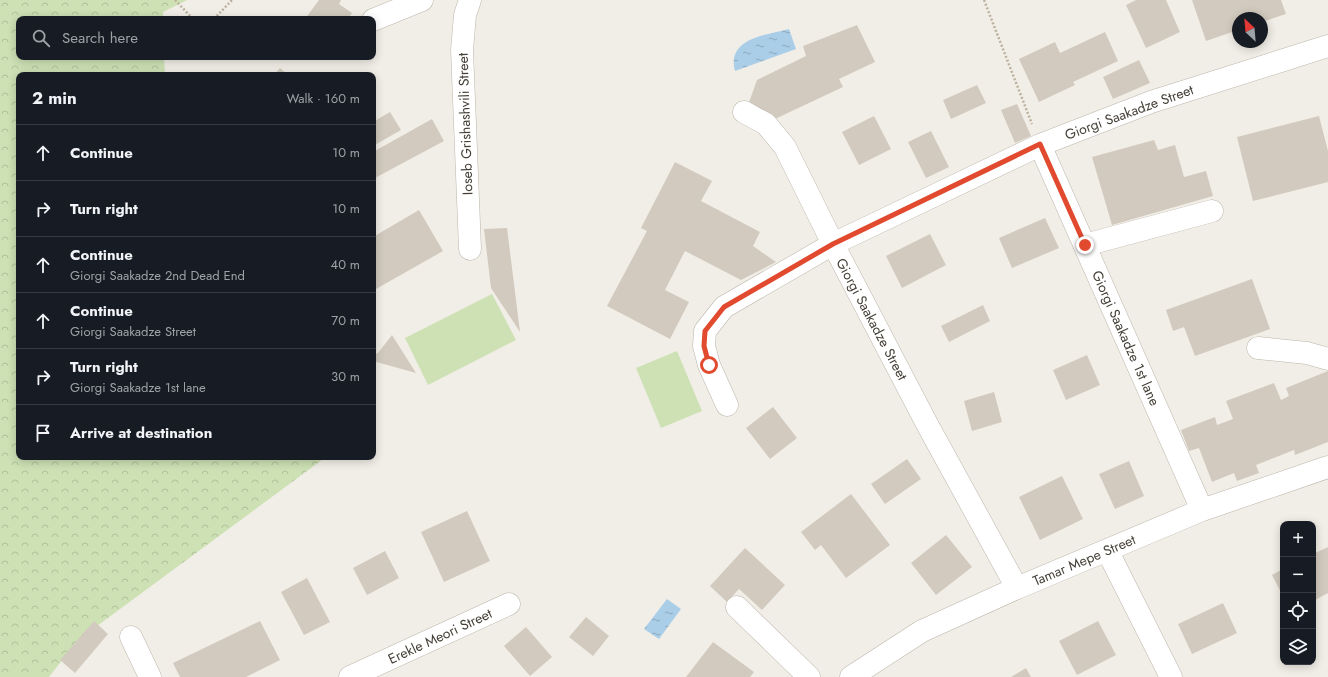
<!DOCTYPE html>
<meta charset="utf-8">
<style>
:root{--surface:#171b24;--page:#242831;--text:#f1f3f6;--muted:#9ea1a6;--line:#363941}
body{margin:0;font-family:Jost,sans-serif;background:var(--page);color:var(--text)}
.controls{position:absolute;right:12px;bottom:12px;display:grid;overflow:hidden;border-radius:8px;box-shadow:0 2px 10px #0003}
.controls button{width:36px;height:36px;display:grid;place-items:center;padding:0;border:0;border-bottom:1px solid var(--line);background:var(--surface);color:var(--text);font:20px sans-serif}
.compass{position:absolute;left:1232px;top:12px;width:36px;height:36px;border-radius:50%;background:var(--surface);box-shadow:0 2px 10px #0003;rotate:334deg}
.stop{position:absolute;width:12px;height:12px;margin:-9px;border:3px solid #e14a2e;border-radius:50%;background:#fff}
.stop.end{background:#e14a2e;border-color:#fff;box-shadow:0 1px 4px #0008}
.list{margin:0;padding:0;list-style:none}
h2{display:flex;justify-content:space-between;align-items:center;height:52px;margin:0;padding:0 16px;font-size:17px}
h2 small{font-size:13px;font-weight:400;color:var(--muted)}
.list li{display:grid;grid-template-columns:26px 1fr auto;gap:12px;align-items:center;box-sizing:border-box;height:56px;padding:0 16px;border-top:1px solid var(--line)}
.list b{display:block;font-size:15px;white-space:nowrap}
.list p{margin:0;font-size:13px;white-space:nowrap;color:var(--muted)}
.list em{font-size:13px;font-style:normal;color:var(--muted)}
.icon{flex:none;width:22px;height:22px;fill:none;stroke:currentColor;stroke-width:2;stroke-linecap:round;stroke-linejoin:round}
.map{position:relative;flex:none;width:1328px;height:677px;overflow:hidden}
.search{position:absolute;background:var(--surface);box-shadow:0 2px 10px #0003;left:16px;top:16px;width:360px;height:44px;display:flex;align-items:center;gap:10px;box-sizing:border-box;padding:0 14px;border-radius:8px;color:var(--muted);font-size:15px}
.panel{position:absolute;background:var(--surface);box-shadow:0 2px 10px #0003;left:16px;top:72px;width:360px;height:388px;border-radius:8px}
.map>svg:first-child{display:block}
</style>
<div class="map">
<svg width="1328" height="677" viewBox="0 0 1328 677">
<defs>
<pattern id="forest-crowns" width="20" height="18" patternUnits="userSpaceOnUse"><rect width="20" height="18" fill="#cde1b4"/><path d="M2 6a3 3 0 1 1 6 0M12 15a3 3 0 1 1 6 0" fill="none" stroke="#b1c29b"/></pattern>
<pattern id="water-ripples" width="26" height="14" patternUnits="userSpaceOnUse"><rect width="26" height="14" fill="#aacee8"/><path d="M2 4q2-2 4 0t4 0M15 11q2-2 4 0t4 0" fill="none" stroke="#8ca9bd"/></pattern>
</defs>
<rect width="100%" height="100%" fill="#f1eee7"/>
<path fill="#cde1b4" d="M492,294L516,340L428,385L405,338Z
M677,351L702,411L661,428L636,368Z"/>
<path fill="url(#forest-crowns)" d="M0,0H187L163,12V19H19V57H164L165,75H19V457H326L78,640L49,677H0Z"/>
<path fill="url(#water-ripples)" d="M789,29L796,49L735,71C726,38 767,35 789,29Z
M667,599L681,609L659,639L644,629Z"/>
<path fill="#d2cabe" d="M319,0H341L339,4L352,13L348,19H305Z
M1136,0H1166L1180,32L1146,48L1126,5Z
M1192,0H1281L1286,14L1262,22V18H1238V30L1206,41Z
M857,25L875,62L839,79L843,87L775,119L747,108L757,80L806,56L803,46Z
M1105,32L1118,61L1073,82L1075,85L1039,102L1019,59L1055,42L1060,53Z
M1139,60L1150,83L1113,99L1103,77Z
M280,68L288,75H274Z
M977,85L986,103L951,119L943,100Z
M1017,104L1031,136L1015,143L1001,110Z
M390,112L401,130L373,146V122Z
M874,116L891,149L859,165L842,132Z
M1319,116L1328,151V182L1253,201L1237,137Z
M432,119L444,141L373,179V152Z
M931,131L949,167L926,178L908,142Z
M1154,140L1158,150L1175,145L1184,177L1206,171L1213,196L1112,225L1092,157Z
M675,162L712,181L701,201L760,232L753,246L776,262L741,280L685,251L665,290L689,302L670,339L607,306L647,231L641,228Z
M419,210L443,251L376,289L373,284V237Z
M1045,218L1059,248L1012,268L999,238Z
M507,228L520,332L491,288L484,229Z
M930,234L946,265L902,288L886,256Z
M1252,279L1270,329L1195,356L1184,327L1173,331L1166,310Z
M983,305L990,321L949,342L941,326Z
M392,335L416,373L373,361V355L378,353Z
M1087,355L1100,385L1066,400L1053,370Z
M1328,371V442L1295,455L1294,450L1256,465L1259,473L1237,481L1234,473L1212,482L1199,448L1189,451L1181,430L1215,417L1217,425L1233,419L1226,401L1274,383L1281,400L1289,396L1286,388Z
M994,392L1002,422L972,431L964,401Z
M773,407L797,438L770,459L746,428Z
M907,459L921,479L885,504L871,484Z
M1129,461L1144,496L1115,509L1099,474Z
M1062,476L1083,519L1040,540L1019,497Z
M851,494L890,545L846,578L821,545L815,550L801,532Z
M467,511L490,561L444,582L421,532Z
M946,535L972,567L936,595L911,563Z
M1328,547V593L1313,601V554Z
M745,548L785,585L762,610L739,589L727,602L710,586Z
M385,551L399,578L367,595L353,568Z
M1283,569V596L1272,575Z
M307,578L330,622L304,635L281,592Z
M1223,603L1237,633L1192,654L1178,624Z
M586,617L609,636L593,656L569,637Z
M94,621L108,634L75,673L60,660Z
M260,621L280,660L246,677H180L173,663Z
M1098,621L1116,655L1077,675L1059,641Z
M526,627L552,657L530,676L504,646Z
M713,642L754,672L750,677H686Z
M1026,668L1031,677H1011Z"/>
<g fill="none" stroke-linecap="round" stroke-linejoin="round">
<defs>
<path id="minor" d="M470,0L465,15L462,50L470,249
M373,20L422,0
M1040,145L1202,510
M1085,245L1212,211
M1258,348L1307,353L1328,359
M727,405L709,365L704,346L705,331L724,307L833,244L785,147L766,124L744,112
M1107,550L1171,677
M1017,588L927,424L833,244L1040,145L1151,102L1328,46
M737,607L809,677
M131,637L150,677
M350,677L509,604
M851,677L922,631L1017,588L1202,510L1328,467"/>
</defs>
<use href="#minor" stroke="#bcb6ab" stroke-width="23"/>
<path stroke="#bcb19e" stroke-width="2.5" stroke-dasharray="2 2" stroke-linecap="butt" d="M175,0L193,19
M984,0L1032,124
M214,19L232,0"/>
<use href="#minor" stroke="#fff" stroke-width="22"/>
</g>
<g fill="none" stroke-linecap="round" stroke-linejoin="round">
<path stroke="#e14a2e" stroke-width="5" d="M709,365L704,346L705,331L724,307L833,244L1040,144L1085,245"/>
</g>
<g text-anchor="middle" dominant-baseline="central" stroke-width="3" stroke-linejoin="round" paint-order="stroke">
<g font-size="14" fill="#443f37" stroke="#fff">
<text transform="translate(1129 112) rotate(-20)">Giorgi Saakadze Street</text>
<text transform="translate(465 124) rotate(-92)">Ioseb Grishashvili Street</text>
<text transform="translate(872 319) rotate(62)">Giorgi Saakadze Street</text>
<text transform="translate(1126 338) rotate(66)">Giorgi Saakadze 1st lane</text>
<text transform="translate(1084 560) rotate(-23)">Tamar Mepe Street</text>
<text transform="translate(440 636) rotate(-25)">Erekle Meori Street</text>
</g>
</g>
</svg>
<div class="controls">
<button>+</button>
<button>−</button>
<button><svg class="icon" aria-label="locate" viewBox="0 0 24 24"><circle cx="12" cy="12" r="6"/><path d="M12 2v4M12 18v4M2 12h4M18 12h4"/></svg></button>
<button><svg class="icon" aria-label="layers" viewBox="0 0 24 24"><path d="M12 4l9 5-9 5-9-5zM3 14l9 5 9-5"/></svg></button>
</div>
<svg class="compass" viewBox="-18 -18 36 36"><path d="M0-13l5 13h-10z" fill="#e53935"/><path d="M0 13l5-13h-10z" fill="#9ea1a6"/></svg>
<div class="stop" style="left:709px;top:365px"></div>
<div class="stop end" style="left:1085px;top:245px"></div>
<div class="search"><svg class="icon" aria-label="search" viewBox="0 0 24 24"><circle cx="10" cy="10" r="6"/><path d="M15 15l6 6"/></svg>Search here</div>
<section class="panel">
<h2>2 min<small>Walk · 160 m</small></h2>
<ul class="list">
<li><svg class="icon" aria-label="ahead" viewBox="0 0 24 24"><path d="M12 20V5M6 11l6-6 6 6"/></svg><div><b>Continue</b></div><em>10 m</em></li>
<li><svg class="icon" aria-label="right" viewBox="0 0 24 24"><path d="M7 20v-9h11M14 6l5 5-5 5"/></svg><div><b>Turn right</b></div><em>10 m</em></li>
<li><svg class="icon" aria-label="ahead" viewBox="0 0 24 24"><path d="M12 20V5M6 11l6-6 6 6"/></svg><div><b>Continue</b><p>Giorgi Saakadze 2nd Dead End</p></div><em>40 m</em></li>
<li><svg class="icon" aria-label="ahead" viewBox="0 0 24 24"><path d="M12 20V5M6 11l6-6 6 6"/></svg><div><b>Continue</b><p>Giorgi Saakadze Street</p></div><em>70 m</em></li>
<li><svg class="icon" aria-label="right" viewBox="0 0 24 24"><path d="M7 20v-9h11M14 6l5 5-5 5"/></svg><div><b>Turn right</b><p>Giorgi Saakadze 1st lane</p></div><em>30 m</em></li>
<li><svg class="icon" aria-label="arrive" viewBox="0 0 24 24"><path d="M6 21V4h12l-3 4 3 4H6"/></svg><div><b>Arrive at destination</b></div></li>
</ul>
</section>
</div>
